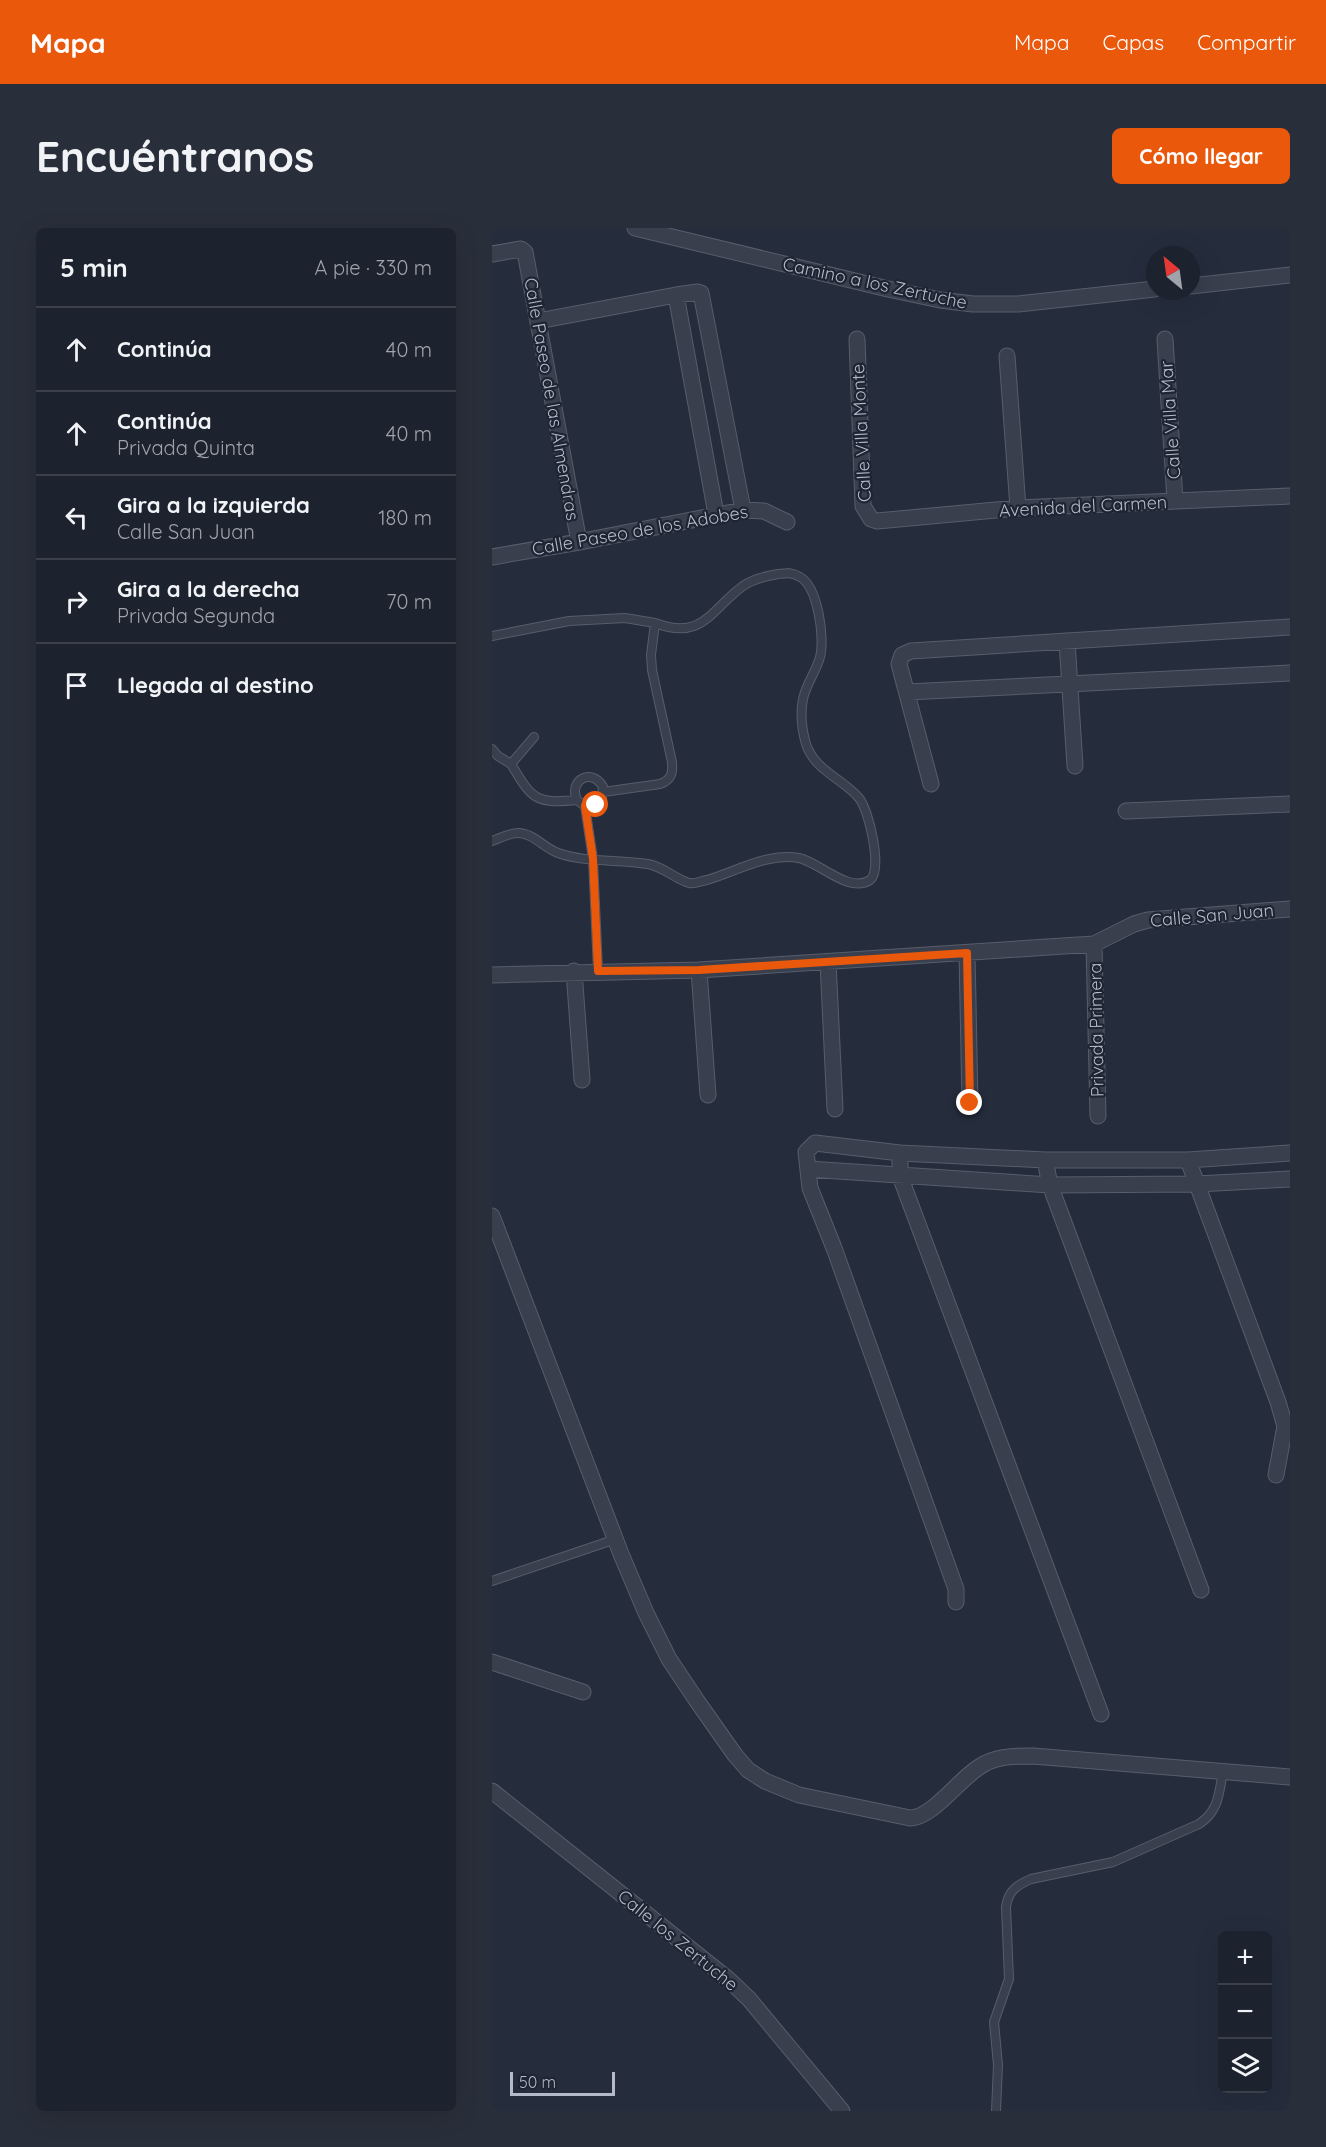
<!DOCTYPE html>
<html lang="es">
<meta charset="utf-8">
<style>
:root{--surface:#1c222e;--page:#292f3a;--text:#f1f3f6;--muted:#a0a4aa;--line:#3a3f4a;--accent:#ea580c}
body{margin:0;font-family:Quicksand,sans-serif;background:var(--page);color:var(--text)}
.controls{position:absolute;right:18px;bottom:18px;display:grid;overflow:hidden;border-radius:9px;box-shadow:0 6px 24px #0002}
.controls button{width:54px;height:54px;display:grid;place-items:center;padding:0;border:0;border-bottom:2px solid var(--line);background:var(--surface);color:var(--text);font:30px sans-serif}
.compass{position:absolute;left:654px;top:18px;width:54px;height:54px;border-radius:50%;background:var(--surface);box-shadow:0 6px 24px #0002;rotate:331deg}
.scale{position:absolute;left:18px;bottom:15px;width:105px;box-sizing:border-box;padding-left:6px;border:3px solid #b4bac8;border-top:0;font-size:16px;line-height:21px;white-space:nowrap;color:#b4bac8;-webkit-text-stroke:4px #1e2432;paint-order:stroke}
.stop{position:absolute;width:18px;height:18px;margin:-14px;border:4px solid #ea580c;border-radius:50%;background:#fff}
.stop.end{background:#ea580c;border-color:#fff;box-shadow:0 2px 6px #0008}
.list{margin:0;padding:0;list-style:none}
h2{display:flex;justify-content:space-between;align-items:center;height:78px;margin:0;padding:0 24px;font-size:26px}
h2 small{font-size:20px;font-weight:400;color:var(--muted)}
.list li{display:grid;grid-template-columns:39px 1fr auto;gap:18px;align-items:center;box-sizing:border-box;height:84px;padding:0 24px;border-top:2px solid var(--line)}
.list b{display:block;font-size:22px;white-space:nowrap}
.list p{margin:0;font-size:20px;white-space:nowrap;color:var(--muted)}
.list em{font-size:20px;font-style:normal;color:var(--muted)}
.icon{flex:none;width:33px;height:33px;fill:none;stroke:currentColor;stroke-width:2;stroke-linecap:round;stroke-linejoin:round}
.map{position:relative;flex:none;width:798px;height:1883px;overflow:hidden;border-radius:9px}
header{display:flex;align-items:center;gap:36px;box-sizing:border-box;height:84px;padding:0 30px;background:var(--accent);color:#fff}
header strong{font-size:28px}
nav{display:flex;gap:33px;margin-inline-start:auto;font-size:21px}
.intro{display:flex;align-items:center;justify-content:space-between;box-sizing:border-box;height:144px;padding:0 36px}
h1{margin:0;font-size:42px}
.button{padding:15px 27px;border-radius:9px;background:var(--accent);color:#fff;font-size:21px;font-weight:700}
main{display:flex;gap:36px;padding:0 36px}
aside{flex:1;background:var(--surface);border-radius:9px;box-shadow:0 6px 24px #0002}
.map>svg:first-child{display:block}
</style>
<header>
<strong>Mapa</strong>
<nav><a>Mapa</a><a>Capas</a><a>Compartir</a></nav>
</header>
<div class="intro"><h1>Encuéntranos</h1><a class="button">Cómo llegar</a></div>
<main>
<aside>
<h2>5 min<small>A pie · 330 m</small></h2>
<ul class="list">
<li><svg class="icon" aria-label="ahead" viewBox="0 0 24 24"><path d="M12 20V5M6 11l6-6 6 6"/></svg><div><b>Continúa</b></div><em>40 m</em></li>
<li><svg class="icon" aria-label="ahead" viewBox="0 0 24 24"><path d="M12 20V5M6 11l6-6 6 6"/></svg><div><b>Continúa</b><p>Privada Quinta</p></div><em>40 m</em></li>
<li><svg class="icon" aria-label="left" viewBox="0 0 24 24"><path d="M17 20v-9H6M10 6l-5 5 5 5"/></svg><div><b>Gira a la izquierda</b><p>Calle San Juan</p></div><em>180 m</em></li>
<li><svg class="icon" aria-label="right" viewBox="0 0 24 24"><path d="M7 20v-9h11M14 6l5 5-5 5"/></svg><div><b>Gira a la derecha</b><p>Privada Segunda</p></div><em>70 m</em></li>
<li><svg class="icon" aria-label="arrive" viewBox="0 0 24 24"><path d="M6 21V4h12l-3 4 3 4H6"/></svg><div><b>Llegada al destino</b></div></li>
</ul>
</aside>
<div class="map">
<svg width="798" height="1883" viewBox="0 0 798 1883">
<rect width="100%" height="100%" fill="#252d3d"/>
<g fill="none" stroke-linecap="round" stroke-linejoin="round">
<defs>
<path id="lane" d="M0,408L77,393L133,390L163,395L159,427L160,442L180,534C181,546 179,552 168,556L111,564
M42,509L19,536C40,571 43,576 85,572
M0,521L6,528L19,536
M93,578L103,577L110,569L111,559C100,539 76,552 85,572L93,578L101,631L106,743
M0,613C8,610 17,605 26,605C41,605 52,620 66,625C94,635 127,631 156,636C172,639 183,651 197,655C203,656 209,653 215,652C243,644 276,624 307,630C327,634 357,666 378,652C391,642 377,582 367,570C350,550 323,543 314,516C310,502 308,486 311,471C314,456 324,444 328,429C333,410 326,359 308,349C300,344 294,345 286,346C274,348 261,351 251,358C218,382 211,413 163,395
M0,1353L124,1311
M504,1883L506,1837L502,1794L517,1751L514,1679C516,1663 525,1657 539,1651L621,1634L707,1596C727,1583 727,1565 731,1543"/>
<path id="street" d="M143,0L396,61L448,72L481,76H526L663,61
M0,26L29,21L33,24L87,314
M699,58L798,47
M184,67L224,286
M46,93L184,67L206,64L209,65L251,282
M365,111L371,278L379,291L385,293L526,280L798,268
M673,111L683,273
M515,128L526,280
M0,329L87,314L251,282L272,283L295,294
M575,413L583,538
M415,464L798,445
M439,556L407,436L410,427L419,423L798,399
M634,583L798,576
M602,716L606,888
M475,725L478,875
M336,734L343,881
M207,742L216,867
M82,743L90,852
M0,747L207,742L602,716L642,696L656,692L798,681
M408,925V948L609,1486
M553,932L558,957L709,1362
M696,932L786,1174L793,1198L784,1247
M316,941L558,957L705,956L798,951
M0,988L129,1326L154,1385L177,1431L205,1473L243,1527L256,1542L273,1553L307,1567L418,1590C442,1590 470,1546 494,1535C508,1528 525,1528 541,1528L798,1549
M464,1374V1361L342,1020L318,960L314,924L323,915L408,925L553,932H696L798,925
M0,1434L91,1464
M0,1563L236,1751L257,1771L350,1883"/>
</defs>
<use href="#lane" stroke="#575d6b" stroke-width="10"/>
<use href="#street" stroke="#575d6b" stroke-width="17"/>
<use href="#lane" stroke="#393f4d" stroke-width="8"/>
<use href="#street" stroke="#393f4d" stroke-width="15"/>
</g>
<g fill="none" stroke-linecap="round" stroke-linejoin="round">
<path stroke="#ea580c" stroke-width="8" d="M104,577L93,578L101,631L106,743L207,742L475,725L478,875"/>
</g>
<g text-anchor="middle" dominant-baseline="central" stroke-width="4.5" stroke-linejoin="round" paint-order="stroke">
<g font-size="18" fill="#b4bac8" stroke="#1e2432">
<text transform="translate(383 55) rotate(12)">Camino a los Zertuche</text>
<text transform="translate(60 171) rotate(80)">Calle Paseo de las Almendras</text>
<text transform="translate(678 192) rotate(-94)">Calle Villa Mar</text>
<text transform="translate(369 205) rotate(-93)">Calle Villa Monte</text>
<text transform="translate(591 278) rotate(-3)">Avenida del Carmen</text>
<text transform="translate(148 302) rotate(-10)">Calle Paseo de los Adobes</text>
<text transform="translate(720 687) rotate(-5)">Calle San Juan</text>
<text transform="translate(604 802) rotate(-91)">Privada Primera</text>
<text transform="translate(186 1712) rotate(39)">Calle los Zertuche</text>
</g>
</g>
</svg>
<div class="controls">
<button>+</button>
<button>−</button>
<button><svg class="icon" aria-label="layers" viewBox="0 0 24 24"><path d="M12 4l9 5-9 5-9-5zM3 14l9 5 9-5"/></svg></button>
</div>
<svg class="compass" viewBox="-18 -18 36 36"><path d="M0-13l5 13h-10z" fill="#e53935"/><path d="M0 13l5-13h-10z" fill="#a0a4aa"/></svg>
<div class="scale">50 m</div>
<div class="stop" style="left:104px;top:577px"></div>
<div class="stop end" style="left:478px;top:875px"></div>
</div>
</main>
